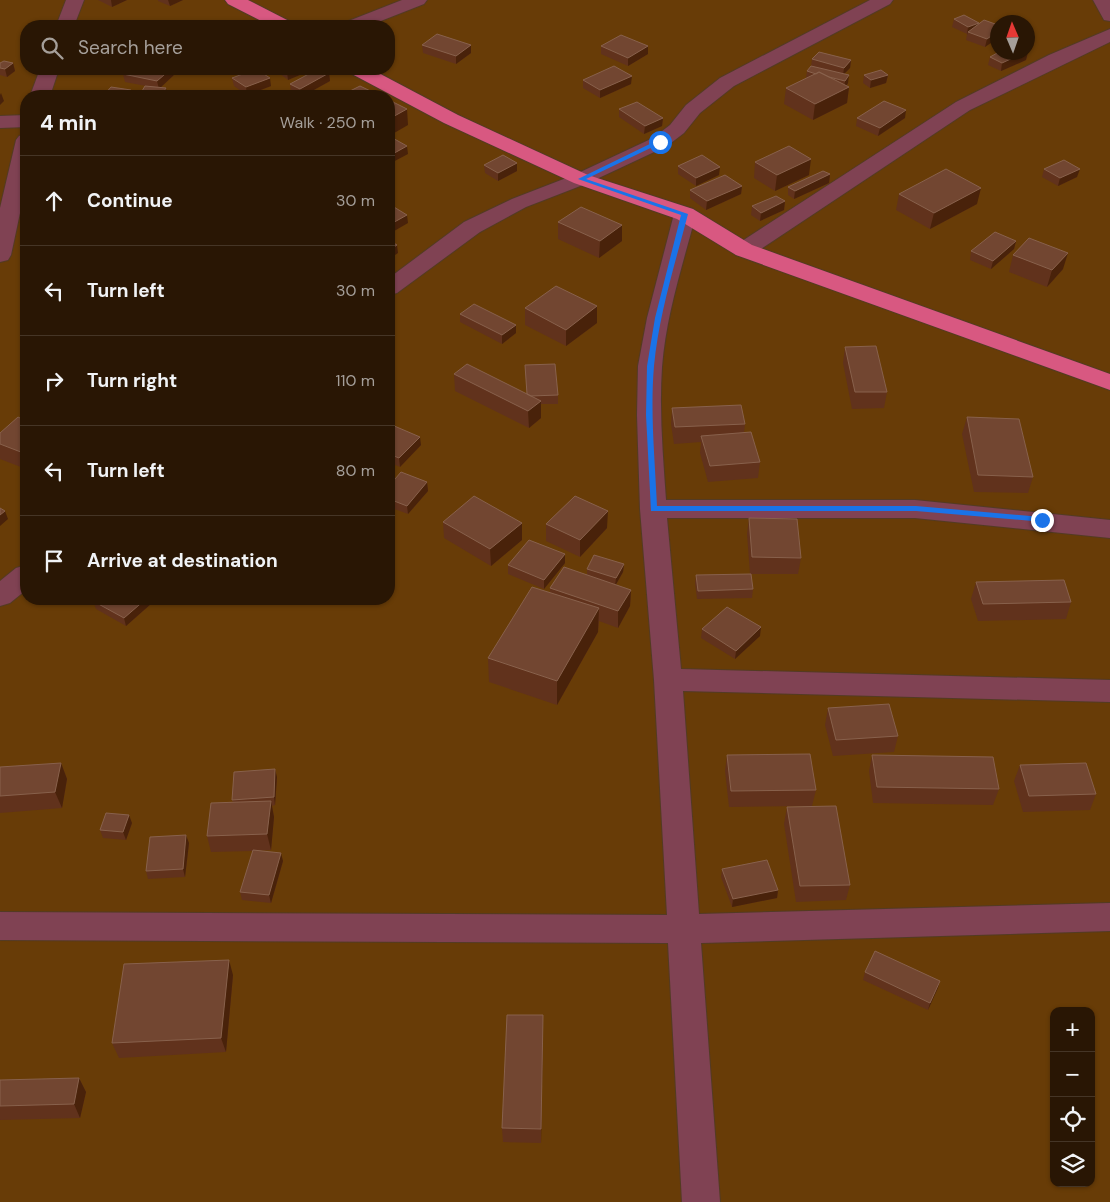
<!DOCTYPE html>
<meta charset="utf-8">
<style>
:root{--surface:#291604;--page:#311f0e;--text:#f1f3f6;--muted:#a59f9a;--line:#453526}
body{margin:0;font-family:"DM Sans",sans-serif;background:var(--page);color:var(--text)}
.controls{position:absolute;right:15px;bottom:15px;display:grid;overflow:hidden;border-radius:10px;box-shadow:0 1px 4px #0004}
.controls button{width:45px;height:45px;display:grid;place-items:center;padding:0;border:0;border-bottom:1px solid var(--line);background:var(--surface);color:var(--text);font:25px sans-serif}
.compass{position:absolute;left:990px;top:15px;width:45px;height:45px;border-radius:50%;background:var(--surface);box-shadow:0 1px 4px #0004;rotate:358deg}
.stop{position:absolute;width:15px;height:15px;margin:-11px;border:4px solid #1a73e8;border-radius:50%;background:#fff}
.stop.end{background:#1a73e8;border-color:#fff;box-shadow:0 1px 5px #0008}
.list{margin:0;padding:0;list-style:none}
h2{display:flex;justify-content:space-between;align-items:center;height:65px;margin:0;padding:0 20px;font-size:21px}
h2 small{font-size:16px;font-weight:400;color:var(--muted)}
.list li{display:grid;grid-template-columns:32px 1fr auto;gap:15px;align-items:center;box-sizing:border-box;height:90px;padding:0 20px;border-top:1px solid var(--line)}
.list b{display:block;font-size:19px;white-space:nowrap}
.list em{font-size:16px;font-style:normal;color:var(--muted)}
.icon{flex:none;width:28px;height:28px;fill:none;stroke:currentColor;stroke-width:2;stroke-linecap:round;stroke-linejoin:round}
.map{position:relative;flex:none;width:1110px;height:1202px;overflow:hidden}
.search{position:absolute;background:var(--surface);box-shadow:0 1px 4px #0004;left:20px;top:20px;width:375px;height:55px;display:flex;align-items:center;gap:12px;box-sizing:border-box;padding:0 18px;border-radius:20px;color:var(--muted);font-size:19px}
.panel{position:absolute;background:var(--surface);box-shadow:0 1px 4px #0004;left:20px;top:90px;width:375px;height:515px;border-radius:20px}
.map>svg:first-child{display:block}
</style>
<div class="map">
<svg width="1110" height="1202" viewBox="0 0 1110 1202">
<rect width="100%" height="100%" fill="#371e05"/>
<path fill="#683c07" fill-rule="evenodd" d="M0,0H1110V1202H0ZM998,22H1028V52H998ZM26,26H389V69H26ZM26,96H389V599H26ZM1054,1011H1091V1183H1054Z"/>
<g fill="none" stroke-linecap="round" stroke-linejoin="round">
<defs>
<path id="minor" d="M66,0H84L74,26H56Z
M402,0H427L424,4L368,26H343L346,22Z
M870,0H893L890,4L734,86L700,113L684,133L667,146L588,183L526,207L480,232L397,293L389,295V278L464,222L512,199L574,175L653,138L670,125L686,105L720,78Z
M1093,0H1110V21L1104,20Z
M1110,29V42L970,110L752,255L744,257L736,255L733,250L736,245L956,102L1049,55Z
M40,69H59L50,96H30Z
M26,115V127L0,128V116Z
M26,134V185L11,255L8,260L0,262V208L16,140L19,136Z
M685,208L693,209L696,214C683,264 666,315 662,367C659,411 663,456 666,500H915L1110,520V538L915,518H667L681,669L1110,680V702L683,691L699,914L1110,903V931L701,943L720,1202H682L668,943L0,940V912L667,915L654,680L640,509L637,415L638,366L647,318L674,214L677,209Z
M26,565V590L10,603L0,606V581L16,568Z"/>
<path id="major" d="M225,0H248L291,22L294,26H271L228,4Z
M347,69H371L458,115L588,175L693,209L752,245L1110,374V390L736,255L677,219L574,183L444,123L350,73Z"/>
</defs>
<use href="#minor" stroke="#533b24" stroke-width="2"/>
<use href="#major" stroke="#533b24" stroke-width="2"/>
<use href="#minor" fill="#804253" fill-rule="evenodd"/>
<use href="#major" fill="#d85881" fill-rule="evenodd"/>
</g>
<path fill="#61321c" d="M98,0H127L112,7Z
M158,0H183L170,6L158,1Z
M954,19L979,23L978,25H998V38L985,47L966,40L967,34L952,27Z
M422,45H471V53L456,64L423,53Z
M601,46H648V54L628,66L601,54Z
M1028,52L1026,60L1001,71L988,65L990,57Z
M812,59L851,60L850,68L844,74L848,83L847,86L849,87L847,103L813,120L784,104L786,88L806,78L807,71L811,66Z
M0,63H13L15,71L7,77L0,75Z
M129,69H175L176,73L161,87L166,88L167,96H139L146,86L125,82L123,74Z
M242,69H255L252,70L271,86L247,95L234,86L232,78L249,72Z
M274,69H302V74L288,80Z
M329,73L330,81L303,96H299L291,92L290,84Z
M864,75H888L886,83L870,88L863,83Z
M583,80L631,84L600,98L583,88Z
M619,109L663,118L662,126L644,134L619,117Z
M857,118H905L878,136L856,126Z
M755,162L809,175L775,191L754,178Z
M484,165L517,171L498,181L485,173Z
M678,166L719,175L696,186L678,174Z
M1044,169L1077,177L1058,186L1042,177Z
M830,174L829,183L794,199L788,195V187Z
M742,186L741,194L706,210L690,198V190Z
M899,194L977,204L930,229L896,210Z
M785,201L784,210L760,221L751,215L752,206Z
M558,222L622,241L599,258L558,239Z
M1016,241L1014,249L991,269L970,260L971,251Z
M1013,255L1063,269L1047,287L1009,272Z
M525,308L597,323L566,346L525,325Z
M460,314L516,325V333L502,344L460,322Z
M845,347L887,392L884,408L852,409L843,363Z
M525,365L558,395V404H541V418L529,428L455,391L454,374L527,394Z
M672,408L745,424L744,433L760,462L758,478L708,482L700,453L701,442L674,444L671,424Z
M967,417L1033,477L1028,493L974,492L962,434Z
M26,421V469L0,459V433Z
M389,429L421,445L400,467L391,463L392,474L389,478Z
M427,482L428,491L408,514L389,507V486Z
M749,518L801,558L798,574H750L747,534Z
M443,522L522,540L491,566L444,538Z
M546,524L607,528L580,557L546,541Z
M565,563L544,589L508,574V565Z
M624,564L623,572L616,585L631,590L630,606L618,628L599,621L598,632L557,705L489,682L488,658L550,593V588L587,575V569Z
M696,575L753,589L752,598L697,599L695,583Z
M976,582L1071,602L1066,619L978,621L971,599Z
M96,599H151L152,603L126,626L96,609L93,601Z
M702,629L760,636L735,659L701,638Z
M828,708L898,736L894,752L833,756L825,725Z
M727,755L816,790L812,806L729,807L725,771Z
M872,755L999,789L993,805L873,803L869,771Z
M61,763L67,779L62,808L0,813V767Z
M1020,765L1096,794L1090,810L1023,812L1014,781Z
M277,777L275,805L272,806L274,817L271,850L257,851L283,861L271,903L242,900L240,892L253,851L211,852L207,836L233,802L232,800Z
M787,807L850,885L846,900L796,902L784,824Z
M132,823L126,840L103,838L100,830Z
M189,843L185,877L148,879L146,871Z
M722,869L778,890L777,898L732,907L721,877Z
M865,972L940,981L928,1010L863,980Z
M233,975L226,1052L119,1058L112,1043Z
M543,1015L541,1143L503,1142L502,1128Z
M79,1078L86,1092L80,1118L0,1120V1080Z"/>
<path fill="#49220a" d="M111,0H127L112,7Z
M168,0H183L170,6Z
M979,23L977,30L968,32L967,35L968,27Z
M998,31V38L985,47L987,39Z
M471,45V53L456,64V56Z
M648,46V54L628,66V58Z
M1026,52H1028L1026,60L1001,71L1002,63Z
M851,60L850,68L843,75L844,68Z
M13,63L15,71L7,77L5,69Z
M171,69H175L176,73L159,89L157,81Z
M295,69H302V74L288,80L287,72Z
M329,73L330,81L303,96H301L300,89Z
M849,75L848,83L844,89L845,81Z
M888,75L886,83L870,88L871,80Z
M632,76L631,84L600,98V90Z
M270,78L271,86L247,95L246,87Z
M849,87L847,103L813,120L815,104Z
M166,88L167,96H161Z
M131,90L133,96H126Z
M1,93L4,101L0,105V95Z
M407,109L408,125L389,136V119Z
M906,110L905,118L878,136L880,128Z
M663,118L662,126L644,134L645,126Z
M407,146L408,154L389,164V156Z
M811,159L809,175L775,191L777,175Z
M517,163V171L498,181V173Z
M720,167L719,175L696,186V178Z
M1080,169L1077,177L1058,186L1060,178Z
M830,174L829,183L794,199L795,191Z
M742,186L741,194L706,210L707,201Z
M981,188L977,204L930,229L934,213Z
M785,201L784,210L760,221L761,213Z
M407,215L408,223L389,234V225Z
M622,225V241L599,258L600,241Z
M1016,241L1014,249L991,269L993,261Z
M397,245L398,253L389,259V250Z
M1068,253L1063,269L1047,287L1052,270Z
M597,306V323L566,346V330Z
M516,325V333L502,344V335Z
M541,401V418L529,428L528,411Z
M420,437L421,445L400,467L399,458Z
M391,457L392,474L389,478V459Z
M427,482L428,491L408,514L407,506Z
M5,511L8,519L0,526V515Z
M608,511L607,528L580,557V540Z
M522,523V540L491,566L490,549Z
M565,554V563L544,589V580Z
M624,564L623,572L615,586L616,578Z
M631,590L630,606L618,628V611Z
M146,599H151L152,603L126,626L124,618Z
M599,608L598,632L557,705V681Z
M761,627L760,636L735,659L736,651Z
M61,763L67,779L62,808L55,792Z
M275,769L277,777L275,805L274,797Z
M271,801L274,817L271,850L267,834Z
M129,815L132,823L126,840L123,832Z
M186,835L189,843L185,877L183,869Z
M281,853L283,861L271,903L269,895Z
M778,890L777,898L732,907L733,899Z
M229,960L233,975L226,1052L221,1038Z
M940,981L938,988L928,1010L930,1003Z
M543,1015V1030L541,1143V1129Z
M79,1078L86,1092L80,1118L74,1104Z"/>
<path fill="#724631" stroke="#88614c" d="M964,15L979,23L968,27L954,19Z
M984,20L998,25V31L987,39L968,32Z
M437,34L471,45L456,56L422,45Z
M621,35L648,46L628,58L601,46Z
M819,52L851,60L844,68L812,59Z
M999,52H1026L1002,63L990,57Z
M4,61L13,63L5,69L0,68V63Z
M614,66L632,76L600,90L583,80Z
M811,66L849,75L845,81L829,77L819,72L816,74L807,71Z
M129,69H171L157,81L123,74Z
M256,69L270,78L246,87L232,78Z
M283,69H295L287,72Z
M318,69L329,73L300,89L290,84Z
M881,70L888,75L871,80L864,75Z
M819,72L849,87L815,104L786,88Z
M145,86L166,88L161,96H139Z
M360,86L381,96H340Z
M111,87L131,90L126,96H103Z
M389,100L407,109L389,119Z
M884,101L906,110L880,128L857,118Z
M637,102L663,118L645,126L619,109Z
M389,136L407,146L389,156Z
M789,146L811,159L777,175L755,162Z
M503,155L517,163L498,173L484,165Z
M702,155L720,167L696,178L678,166Z
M1064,160L1080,169L1060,178L1044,169Z
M946,169L981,188L934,213L899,194Z
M823,171L830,174L795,191L788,187Z
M725,175L742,186L707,201L690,190Z
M776,196L785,201L761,213L752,206Z
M389,204L407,215L389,225Z
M581,207L622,225L600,241L558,222Z
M995,232L1016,241L993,261L971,251Z
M1029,238L1068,253L1052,270L1013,255Z
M389,240L397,245L389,250Z
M556,286L597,306L566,330L525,308Z
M474,304L516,325L502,335L460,314Z
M876,346L887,392H855L845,347Z
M467,364L541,401L528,411L454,374Z
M555,364L558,395L531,396L527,394L525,365Z
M741,405L745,424L675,427L672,408Z
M18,417L26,421V454L0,444V433Z
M967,417L1019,419L1033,477L978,475Z
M392,425L420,437L399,458L389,454V429Z
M751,432L760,462L710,466L701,436Z
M401,472L427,482L407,506L389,499V486Z
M474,496L522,523L490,549L443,522Z
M575,496L608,511L580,540L546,524Z
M0,508L5,511L0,515Z
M749,518L797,519L801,558L752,557Z
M529,540L565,554L544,580L508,565Z
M594,555L624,564L616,578L587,569Z
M564,567L631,590L618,611L550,588Z
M751,574L753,589L698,591L696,575Z
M1064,580L1071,602L983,604L976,582Z
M532,587L599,608L557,681L488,658Z
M96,599H146L124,618L93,601Z
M727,607L761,627L736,651L702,629Z
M889,704L898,736L836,740L828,708Z
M810,754L816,790L731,791L727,755Z
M872,755L993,757L999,789L877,787Z
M61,763L55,792L0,796V767Z
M1086,763L1096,794L1029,796L1020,765Z
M275,769L274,797L232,800L234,772Z
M271,801L267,834L207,836L211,803Z
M836,806L850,885L800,886L787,807Z
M106,813L129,815L123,832L100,830Z
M186,835L183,869L146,871L150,837Z
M253,850L281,853L269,895L240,892Z
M767,860L778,890L733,899L722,869Z
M875,951L940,981L930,1003L865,972Z
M229,960L221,1038L112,1043L124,964Z
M507,1015H543L541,1129L502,1128Z
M79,1078L74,1104L0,1106V1080Z"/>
<path fill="#1a73e8" d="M658,140L663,142L586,179L688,214C675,264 659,314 654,366C650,412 655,460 657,506H916L1042,517L1046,520L1044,522L916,511H651L646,415L647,366L655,318L681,215L578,179Z"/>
</svg>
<div class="controls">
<button>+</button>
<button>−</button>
<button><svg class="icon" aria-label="locate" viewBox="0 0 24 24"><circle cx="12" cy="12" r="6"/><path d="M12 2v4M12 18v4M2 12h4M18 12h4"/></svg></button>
<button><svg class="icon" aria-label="layers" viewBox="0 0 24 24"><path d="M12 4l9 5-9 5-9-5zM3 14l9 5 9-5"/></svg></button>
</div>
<svg class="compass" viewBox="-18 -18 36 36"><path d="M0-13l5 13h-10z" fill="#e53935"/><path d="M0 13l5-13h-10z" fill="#a59f9a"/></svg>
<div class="stop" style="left:660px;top:142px"></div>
<div class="stop end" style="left:1042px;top:520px"></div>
<div class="search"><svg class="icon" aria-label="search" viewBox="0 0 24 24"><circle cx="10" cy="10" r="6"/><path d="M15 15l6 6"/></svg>Search here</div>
<section class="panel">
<h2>4 min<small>Walk · 250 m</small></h2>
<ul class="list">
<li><svg class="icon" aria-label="ahead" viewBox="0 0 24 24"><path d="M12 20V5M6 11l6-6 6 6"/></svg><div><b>Continue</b></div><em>30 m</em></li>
<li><svg class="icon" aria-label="left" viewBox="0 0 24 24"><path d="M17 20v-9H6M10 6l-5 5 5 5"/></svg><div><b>Turn left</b></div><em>30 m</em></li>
<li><svg class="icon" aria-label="right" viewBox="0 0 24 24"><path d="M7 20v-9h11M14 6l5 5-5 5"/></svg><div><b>Turn right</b></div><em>110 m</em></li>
<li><svg class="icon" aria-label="left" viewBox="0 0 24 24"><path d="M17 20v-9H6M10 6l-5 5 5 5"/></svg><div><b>Turn left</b></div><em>80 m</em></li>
<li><svg class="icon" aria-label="arrive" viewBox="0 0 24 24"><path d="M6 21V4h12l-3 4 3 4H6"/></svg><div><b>Arrive at destination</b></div></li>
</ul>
</section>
</div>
